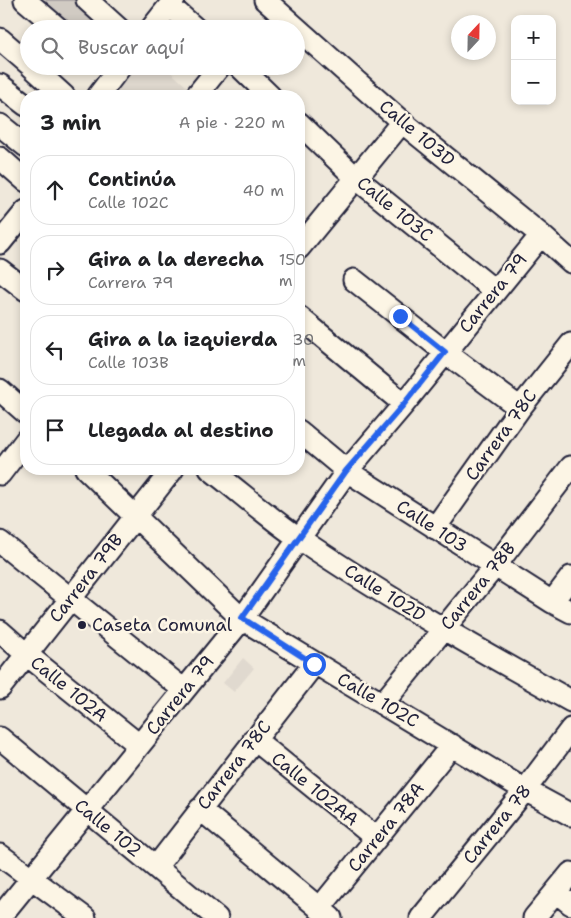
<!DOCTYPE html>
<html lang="es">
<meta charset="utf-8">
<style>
:root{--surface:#fff;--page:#f2f2f2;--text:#202124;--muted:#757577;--line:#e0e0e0}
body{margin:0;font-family:"Shantell Sans",sans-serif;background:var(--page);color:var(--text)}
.controls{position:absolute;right:15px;top:15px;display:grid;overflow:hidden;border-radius:10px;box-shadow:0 2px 8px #0003}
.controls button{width:45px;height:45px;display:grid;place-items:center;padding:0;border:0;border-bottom:1px solid var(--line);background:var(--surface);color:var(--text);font:25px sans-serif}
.compass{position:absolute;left:451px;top:15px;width:45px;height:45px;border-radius:50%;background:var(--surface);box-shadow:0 2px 8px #0003;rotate:22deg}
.stop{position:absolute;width:15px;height:15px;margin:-11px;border:4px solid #2563eb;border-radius:50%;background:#fff}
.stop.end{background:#2563eb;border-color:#fff;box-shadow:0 1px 5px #0008}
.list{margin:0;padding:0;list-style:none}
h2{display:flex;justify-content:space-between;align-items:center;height:65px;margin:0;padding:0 20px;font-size:21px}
h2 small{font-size:16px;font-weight:400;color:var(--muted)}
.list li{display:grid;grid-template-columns:32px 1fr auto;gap:15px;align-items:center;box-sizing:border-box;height:70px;margin:0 10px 10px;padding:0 10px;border:1px solid var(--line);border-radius:20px}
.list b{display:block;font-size:19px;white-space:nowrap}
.list p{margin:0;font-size:16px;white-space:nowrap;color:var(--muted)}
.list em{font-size:16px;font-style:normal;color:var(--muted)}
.icon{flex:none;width:28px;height:28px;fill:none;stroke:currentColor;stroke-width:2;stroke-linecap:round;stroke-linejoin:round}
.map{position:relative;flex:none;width:571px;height:918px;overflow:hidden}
.search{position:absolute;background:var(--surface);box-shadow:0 2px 8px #0003;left:20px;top:20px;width:285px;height:55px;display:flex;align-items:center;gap:12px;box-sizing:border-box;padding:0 18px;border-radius:28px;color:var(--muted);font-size:19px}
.panel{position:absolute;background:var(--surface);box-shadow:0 2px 8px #0003;left:20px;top:90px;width:285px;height:385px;border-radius:20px}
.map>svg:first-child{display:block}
</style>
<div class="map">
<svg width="571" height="918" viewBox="0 0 571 918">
<rect width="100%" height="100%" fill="#efe8db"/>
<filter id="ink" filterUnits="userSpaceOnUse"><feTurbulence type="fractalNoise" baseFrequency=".02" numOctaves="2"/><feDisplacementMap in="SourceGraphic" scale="10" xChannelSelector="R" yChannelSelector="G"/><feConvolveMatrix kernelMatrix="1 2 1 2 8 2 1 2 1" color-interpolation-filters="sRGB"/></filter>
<g filter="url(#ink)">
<path fill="#e0d9cf" d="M137,66H164L186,86L177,96H110Z
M243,658L254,668L234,692L223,683Z"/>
<path fill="#d1cbc3" stroke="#7a767f" d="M26,0H85L115,29H59Z"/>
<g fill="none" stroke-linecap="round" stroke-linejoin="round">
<defs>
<path id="minor" d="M25,0L59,29
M87,0L119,29
M265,0L402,122L541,235L571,262
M170,6L196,29
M151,29L174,0
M0,39L29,64
M31,66L64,96
M239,66L270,96
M0,85L26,105
M98,96L121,66
M196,96L220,66
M299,123L356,178L495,291
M0,125L26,146
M0,158L26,181
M0,243L26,211
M299,248L402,122
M0,270L26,290
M354,280L445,352L520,408
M299,317L404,404
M0,390L26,413
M299,431L347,471L552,602L571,612
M86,469L242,619L525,790L571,815
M210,469C240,492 269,518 300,539C387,598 479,650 571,701
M0,474L26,440
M435,528L520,408L571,344
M0,542L184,690
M552,602L571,577
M0,631L26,654L139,745
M0,688L173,469
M383,703L495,566L571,467
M0,738L217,918
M254,739L376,838
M200,809L331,918
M0,855L85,918
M156,867L314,664
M556,892L571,904
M319,909L452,745
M0,917L242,619L347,471L404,404L541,235
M421,918L525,790L571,729
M534,918L571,873"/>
</defs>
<use href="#minor" stroke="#22223b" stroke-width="25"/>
<use href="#minor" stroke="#fcf5e5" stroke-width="21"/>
</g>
</g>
<g fill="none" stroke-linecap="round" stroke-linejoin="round" filter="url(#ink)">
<path stroke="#2563eb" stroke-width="6" d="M314,664L242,618L346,471L404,404L445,352L400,316"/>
</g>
<circle fill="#22223b" stroke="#fcf5e5" stroke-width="2" cx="82" cy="625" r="5"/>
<g text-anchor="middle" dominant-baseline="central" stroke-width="5" stroke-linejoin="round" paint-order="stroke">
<g font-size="18" fill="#22223b" stroke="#fcf5e5">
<text transform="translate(417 133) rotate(40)">Calle 103D</text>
<text transform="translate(395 209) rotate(39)">Calle 103C</text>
<text transform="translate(493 293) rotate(-51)">Carrera 79</text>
<text transform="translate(501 435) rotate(-54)">Carrera 78C</text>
<text transform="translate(432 526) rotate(33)">Calle 103</text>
<text transform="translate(86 578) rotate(-52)">Carrera 79B</text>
<text transform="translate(478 586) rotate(-51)">Carrera 78B</text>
<text transform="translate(385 593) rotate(32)">Calle 102D</text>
<text transform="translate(69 689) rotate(39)">Calle 102A</text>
<text transform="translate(180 695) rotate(-51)">Carrera 79</text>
<text transform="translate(378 700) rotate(30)">Calle 102C</text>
<text transform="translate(234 765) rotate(-52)">Carrera 78C</text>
<text transform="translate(315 789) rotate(39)">Calle 102AA</text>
<text transform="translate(497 824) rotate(-51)">Carrera 78</text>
<text transform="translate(386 827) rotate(-51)">Carrera 78A</text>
<text transform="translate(108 828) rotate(39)">Calle 102</text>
</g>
<g font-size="18" fill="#22223b" stroke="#fcf5e5" text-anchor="start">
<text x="92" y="625">Caseta Comunal</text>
</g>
</g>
</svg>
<div class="controls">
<button>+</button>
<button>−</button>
</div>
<svg class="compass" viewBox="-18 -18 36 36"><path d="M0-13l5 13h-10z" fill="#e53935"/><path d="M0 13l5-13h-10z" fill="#757577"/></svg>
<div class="stop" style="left:314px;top:664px"></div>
<div class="stop end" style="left:400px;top:316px"></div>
<div class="search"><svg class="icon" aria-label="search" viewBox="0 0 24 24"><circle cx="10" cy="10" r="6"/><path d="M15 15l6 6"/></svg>Buscar aquí</div>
<section class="panel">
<h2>3 min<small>A pie · 220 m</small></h2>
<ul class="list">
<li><svg class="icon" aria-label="ahead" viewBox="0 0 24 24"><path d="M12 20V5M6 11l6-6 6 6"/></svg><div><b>Continúa</b><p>Calle 102C</p></div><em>40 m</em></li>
<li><svg class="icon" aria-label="right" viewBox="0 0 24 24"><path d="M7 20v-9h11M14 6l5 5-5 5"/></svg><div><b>Gira a la derecha</b><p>Carrera 79</p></div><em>150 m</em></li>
<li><svg class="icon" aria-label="left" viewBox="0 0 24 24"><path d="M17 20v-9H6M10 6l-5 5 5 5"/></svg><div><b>Gira a la izquierda</b><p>Calle 103B</p></div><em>30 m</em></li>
<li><svg class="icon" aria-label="arrive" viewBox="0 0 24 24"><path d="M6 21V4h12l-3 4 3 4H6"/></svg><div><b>Llegada al destino</b></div></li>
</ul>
</section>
</div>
